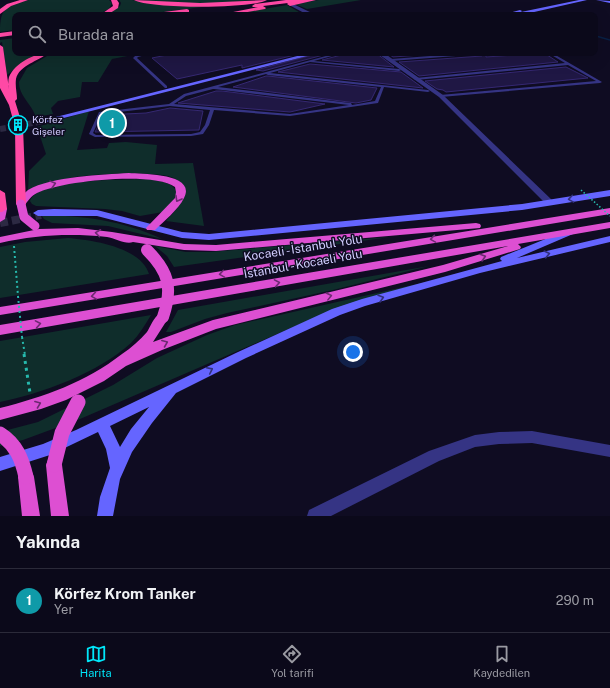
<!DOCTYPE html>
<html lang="tr">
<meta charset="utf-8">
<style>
:root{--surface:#0b091a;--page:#191727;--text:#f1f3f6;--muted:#9a9aa2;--line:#2b2a39;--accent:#00e6f9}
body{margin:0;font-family:"Public Sans",sans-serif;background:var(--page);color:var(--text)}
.you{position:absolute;left:353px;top:352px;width:14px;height:14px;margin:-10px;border:3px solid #fff;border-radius:50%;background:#1a73e8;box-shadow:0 0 0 6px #1a73e833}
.badge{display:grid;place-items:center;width:26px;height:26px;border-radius:50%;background:var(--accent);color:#fff;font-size:13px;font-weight:700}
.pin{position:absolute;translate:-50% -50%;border:2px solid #fff;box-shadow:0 1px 4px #0006}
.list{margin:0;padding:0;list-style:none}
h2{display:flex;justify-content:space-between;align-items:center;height:52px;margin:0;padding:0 16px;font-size:17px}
h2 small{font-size:13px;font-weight:400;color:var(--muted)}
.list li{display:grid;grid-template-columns:26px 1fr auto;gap:12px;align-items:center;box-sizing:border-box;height:64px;padding:0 16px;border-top:1px solid var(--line)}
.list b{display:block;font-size:15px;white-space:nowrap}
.list p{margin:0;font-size:13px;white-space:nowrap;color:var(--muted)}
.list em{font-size:13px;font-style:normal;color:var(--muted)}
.icon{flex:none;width:22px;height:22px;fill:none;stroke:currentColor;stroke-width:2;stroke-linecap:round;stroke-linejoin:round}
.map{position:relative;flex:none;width:610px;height:516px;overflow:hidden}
.search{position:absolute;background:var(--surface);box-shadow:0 4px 16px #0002;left:12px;right:12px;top:12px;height:44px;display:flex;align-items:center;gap:10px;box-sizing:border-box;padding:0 14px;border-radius:8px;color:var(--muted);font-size:15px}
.sheet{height:116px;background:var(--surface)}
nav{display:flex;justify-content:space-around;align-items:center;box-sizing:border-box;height:56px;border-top:1px solid var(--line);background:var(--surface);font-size:11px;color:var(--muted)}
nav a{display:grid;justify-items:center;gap:2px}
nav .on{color:var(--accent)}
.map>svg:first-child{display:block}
</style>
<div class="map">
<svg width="610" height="516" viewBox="0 0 610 516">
<rect width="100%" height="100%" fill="#0f0c22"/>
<path fill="#0f2d2b" d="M29,0H109L112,3L109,9L97,15H15V30L0,32C0,8 6,5 29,0Z
M119,0H132L156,4L210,6L139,15H106L120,6L121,3Z
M142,0H254C217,4 179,7 142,0Z
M319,0H361L307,9L295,4Z
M287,5L304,15H229Z
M15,38V53H40L25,61L7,75L2,42L0,43V40Z
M52,53H143L112,59L98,82H82L80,97L58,101L51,108L53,114L36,117C31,103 19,96 19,82L27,68Z
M89,111L77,150L107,148L109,143L126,142L157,145L155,164L193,163L204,226L166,221C174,212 183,203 186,191C183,184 178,179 171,177C153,171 90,174 70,178C56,181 42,186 28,190L29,171L46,154L37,127Z
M148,179L164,182L171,185L175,189L177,193L175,198L163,212L140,216L122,211L105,209L36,206L32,204L30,201C38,178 126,180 148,179Z
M41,215C85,216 121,220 162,239L108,226L52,223L44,219Z
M390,237L174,267L167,256L155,246L186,252H210Z
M68,238C92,240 141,247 149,274L0,298V247L25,242Z
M429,266L333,290L227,313L205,319L171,332H166L178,310Z
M479,270L321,315L80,419L23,440L0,446V432L38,422L113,385L157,358L207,335L235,325Z
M151,315C145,325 139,335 131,343C100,372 41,394 0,402V341Z"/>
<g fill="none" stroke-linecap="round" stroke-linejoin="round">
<path stroke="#092045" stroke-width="1.5" d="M596,36L610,40"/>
</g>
<path fill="#1f1744" stroke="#352872" d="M177,53H303L242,68V65L177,79L152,58Z
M320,53H331L263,71L256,70Z
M349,53H376L394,67L322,60Z
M387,53H449L393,57Z
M485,53H486V57L544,53L558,62L419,76L399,62L482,56Z
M310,64L401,72L423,88L278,72Z
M566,67L588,78L446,92L443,90L437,89L425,81Z
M266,76H268L377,88L371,100L356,103L233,87Z
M216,91H222L325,104L290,112L178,103Z
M170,108L203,111L199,130L95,132L104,115L146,113Z"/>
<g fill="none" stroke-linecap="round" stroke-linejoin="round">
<path stroke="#2c2943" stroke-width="6" stroke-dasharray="6 3" stroke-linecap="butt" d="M0,129L44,121"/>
<path stroke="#2c2943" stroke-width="8" stroke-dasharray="8 4" stroke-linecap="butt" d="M0,223L41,215"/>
<path stroke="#27b9ad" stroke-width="2" stroke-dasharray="2 3" stroke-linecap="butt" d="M14,246L18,296
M22,337L25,355"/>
<path stroke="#27b9ad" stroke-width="3" stroke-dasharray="3 4" stroke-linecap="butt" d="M24,354L30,393"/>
<path fill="#353484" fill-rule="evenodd" d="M146,53H153L138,57L137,58L167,86V88H165L133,58L136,55Z
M337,53H343L314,61L399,69L401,70L399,71L310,62L270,73L428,90L430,91L428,92L384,87L378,103L290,116L214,110L209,125L203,134L191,136L95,137L89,134L99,112L169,104L184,94ZM266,74L268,75L381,87L375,101L352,105L351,103H350L218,87ZM213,89H214L349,105L290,114L174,104L186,96ZM170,106L210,110L205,125L200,132L191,134L96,135L93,133L102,114Z
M469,53H484L482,54L391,61L389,60L391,59Z
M548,53H552L602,82L600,83L441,97L439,96L440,95L596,81L568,65L416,80L414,79L416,78L565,63Z"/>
<path fill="#353484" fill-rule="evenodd" d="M291,3L314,14V15H308L289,5Z
M377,53H384L443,95L553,201L554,203L553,205H547L439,97Z
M532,431L610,445V457L532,443L499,444L475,447L439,461L331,516H307L309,510L429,451L475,435L499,432Z"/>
<path fill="#6565ff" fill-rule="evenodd" d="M579,0H587L521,15H501L520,10L522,11L521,12Z
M596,0L610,1V3Z
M309,53H319L44,123L40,121Z
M610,190V196L522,210L209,240L182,238L97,216H38L33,213L38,210L54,209L97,210L182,232L209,234L522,204Z
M570,229L573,230L575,232L573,234L517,258L610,236V242L480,273L365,306L340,315L246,358L176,393L152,423L132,452L120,479L113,516H97L100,497L110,468L106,449L98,432L50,455L0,471V457L43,444L76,430L238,352L332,309L362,299L502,261L500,259L501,257ZM149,407L131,429L120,447L110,426Z"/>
<path fill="#dd4fd2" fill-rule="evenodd" d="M129,173C142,174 197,173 184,198C179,209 163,222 155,230H147L146,228L175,198L176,192L175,187C154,171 60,181 37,193C31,196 28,201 24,206H18L16,204C19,199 23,194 28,190C52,176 102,175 129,173Z
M0,205L7,209L5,219L0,222Z
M610,208V214L0,315V307Z
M610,222V228L518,244L521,247L520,249L445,272L216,329L162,350L126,366L104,381L66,400L41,409L0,420V408C44,397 86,382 122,354C131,348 140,340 147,332C150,327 154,317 159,314C161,312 165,313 167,314L169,317L153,342L213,320L443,265L508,246L0,335V325Z
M476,223L480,224L481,226L480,228L216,251L184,250L133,242C126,245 115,238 107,237C70,233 36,235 0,243V237L39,229L78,228L112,232L184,244L216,245Z
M54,458L60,460L62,465L69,516H51L46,465L48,460Z
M26,469L32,472L34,477L40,516H22L18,477L20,472Z"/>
<path fill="#ff49a5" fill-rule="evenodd" d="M20,0H28L11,6L0,14V9L7,4Z
M111,0H117L119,3L118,8L107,15H100L113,6Z
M134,0L200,3L267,0C253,9 149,9 134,0Z
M286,0H316L290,6L287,4L288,3L263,6L266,8L265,9L231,15H218L258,7H253L252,6L255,4Z
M187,9L189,10V12L169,15H153L156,13Z
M15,31V35L0,37V33Z
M0,45L3,47L9,89C8,85 8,81 9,77C15,63 35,53 48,53C39,61 19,65 16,79C15,86 17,93 17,99L15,101L23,127L26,204L21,207L16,204L15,127L9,105L0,88Z
M0,190L5,193L7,209L2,212H0Z"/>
<path stroke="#27b9ad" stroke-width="1.5" stroke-dasharray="1.5 2" stroke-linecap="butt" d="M581,190L610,216"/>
<path stroke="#27b9ad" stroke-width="2" stroke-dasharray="2 3" stroke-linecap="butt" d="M18,296L22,337"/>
<path stroke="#dd4fd2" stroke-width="9" d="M21,204L24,217L35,226"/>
<path stroke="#dd4fd2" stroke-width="12" d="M147,250C169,272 173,288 163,317"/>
<path stroke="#dd4fd2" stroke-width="15" d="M0,434C16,444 22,459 26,477
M54,465L62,433L78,402"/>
</g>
<defs><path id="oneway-chevron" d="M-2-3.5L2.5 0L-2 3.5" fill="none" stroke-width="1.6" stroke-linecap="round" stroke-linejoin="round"/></defs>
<g stroke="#6c2a71">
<use href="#oneway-chevron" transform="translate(53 184) rotate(-15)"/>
<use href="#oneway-chevron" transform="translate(178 199) rotate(119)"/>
<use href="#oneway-chevron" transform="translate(98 233) rotate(-172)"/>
<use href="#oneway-chevron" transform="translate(433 239) rotate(171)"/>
<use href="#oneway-chevron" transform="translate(483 257) rotate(-16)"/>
<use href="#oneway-chevron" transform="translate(222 274) rotate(171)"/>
<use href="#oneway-chevron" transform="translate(277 283) rotate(-10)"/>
<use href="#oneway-chevron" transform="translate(94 296) rotate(171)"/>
<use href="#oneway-chevron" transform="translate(329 296) rotate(-14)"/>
<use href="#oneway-chevron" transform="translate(38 324) rotate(-10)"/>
<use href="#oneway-chevron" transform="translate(165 343) rotate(-22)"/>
<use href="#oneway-chevron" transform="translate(38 404) rotate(-21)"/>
</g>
<g stroke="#31307a">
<use href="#oneway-chevron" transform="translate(571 199) rotate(171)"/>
<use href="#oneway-chevron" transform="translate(547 254) rotate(-13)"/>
<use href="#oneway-chevron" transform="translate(381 298) rotate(-16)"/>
<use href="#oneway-chevron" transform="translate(210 370) rotate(-26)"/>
</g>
<defs>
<symbol id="building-ring" viewBox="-11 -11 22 22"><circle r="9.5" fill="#0f0c22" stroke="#00e6f9" stroke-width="1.5"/><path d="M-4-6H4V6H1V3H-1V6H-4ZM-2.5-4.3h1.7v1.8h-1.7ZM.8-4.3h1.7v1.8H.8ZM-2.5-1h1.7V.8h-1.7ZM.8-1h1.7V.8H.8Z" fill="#00e6f9"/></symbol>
</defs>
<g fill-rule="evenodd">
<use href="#building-ring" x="7" y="114" width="22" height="22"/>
</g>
<g text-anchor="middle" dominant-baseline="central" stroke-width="3" stroke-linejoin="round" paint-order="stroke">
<g font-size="10" fill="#d2ceff" stroke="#0f0c22" text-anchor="start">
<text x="32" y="119">Körfez<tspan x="32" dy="12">Gişeler</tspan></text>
</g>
<g font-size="12" fill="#d2ceff" stroke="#0f0c22">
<text transform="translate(303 248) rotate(-9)">Kocaeli - İstanbul Yolu</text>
<text transform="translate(303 264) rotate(-10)">İstanbul - Kocaeli Yolu</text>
</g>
</g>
</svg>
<div class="you"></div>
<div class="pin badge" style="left:112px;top:123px;background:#0f9aa8">1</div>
<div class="search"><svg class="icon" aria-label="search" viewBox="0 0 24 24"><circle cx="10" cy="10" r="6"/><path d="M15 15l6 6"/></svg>Burada ara</div>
</div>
<section class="sheet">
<h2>Yakında<small></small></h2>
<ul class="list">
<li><span class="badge" style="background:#0f9aa8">1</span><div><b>Körfez Krom Tanker</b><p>Yer</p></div><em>290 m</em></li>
</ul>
</section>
<nav>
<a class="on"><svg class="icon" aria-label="map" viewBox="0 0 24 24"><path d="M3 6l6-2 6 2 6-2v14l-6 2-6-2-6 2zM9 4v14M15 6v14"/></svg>Harita</a>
<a><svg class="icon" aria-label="directions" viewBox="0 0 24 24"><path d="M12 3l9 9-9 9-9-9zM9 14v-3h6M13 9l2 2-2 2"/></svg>Yol tarifi</a>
<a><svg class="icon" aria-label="saved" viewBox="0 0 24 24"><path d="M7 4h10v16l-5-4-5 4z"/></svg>Kaydedilen</a>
</nav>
